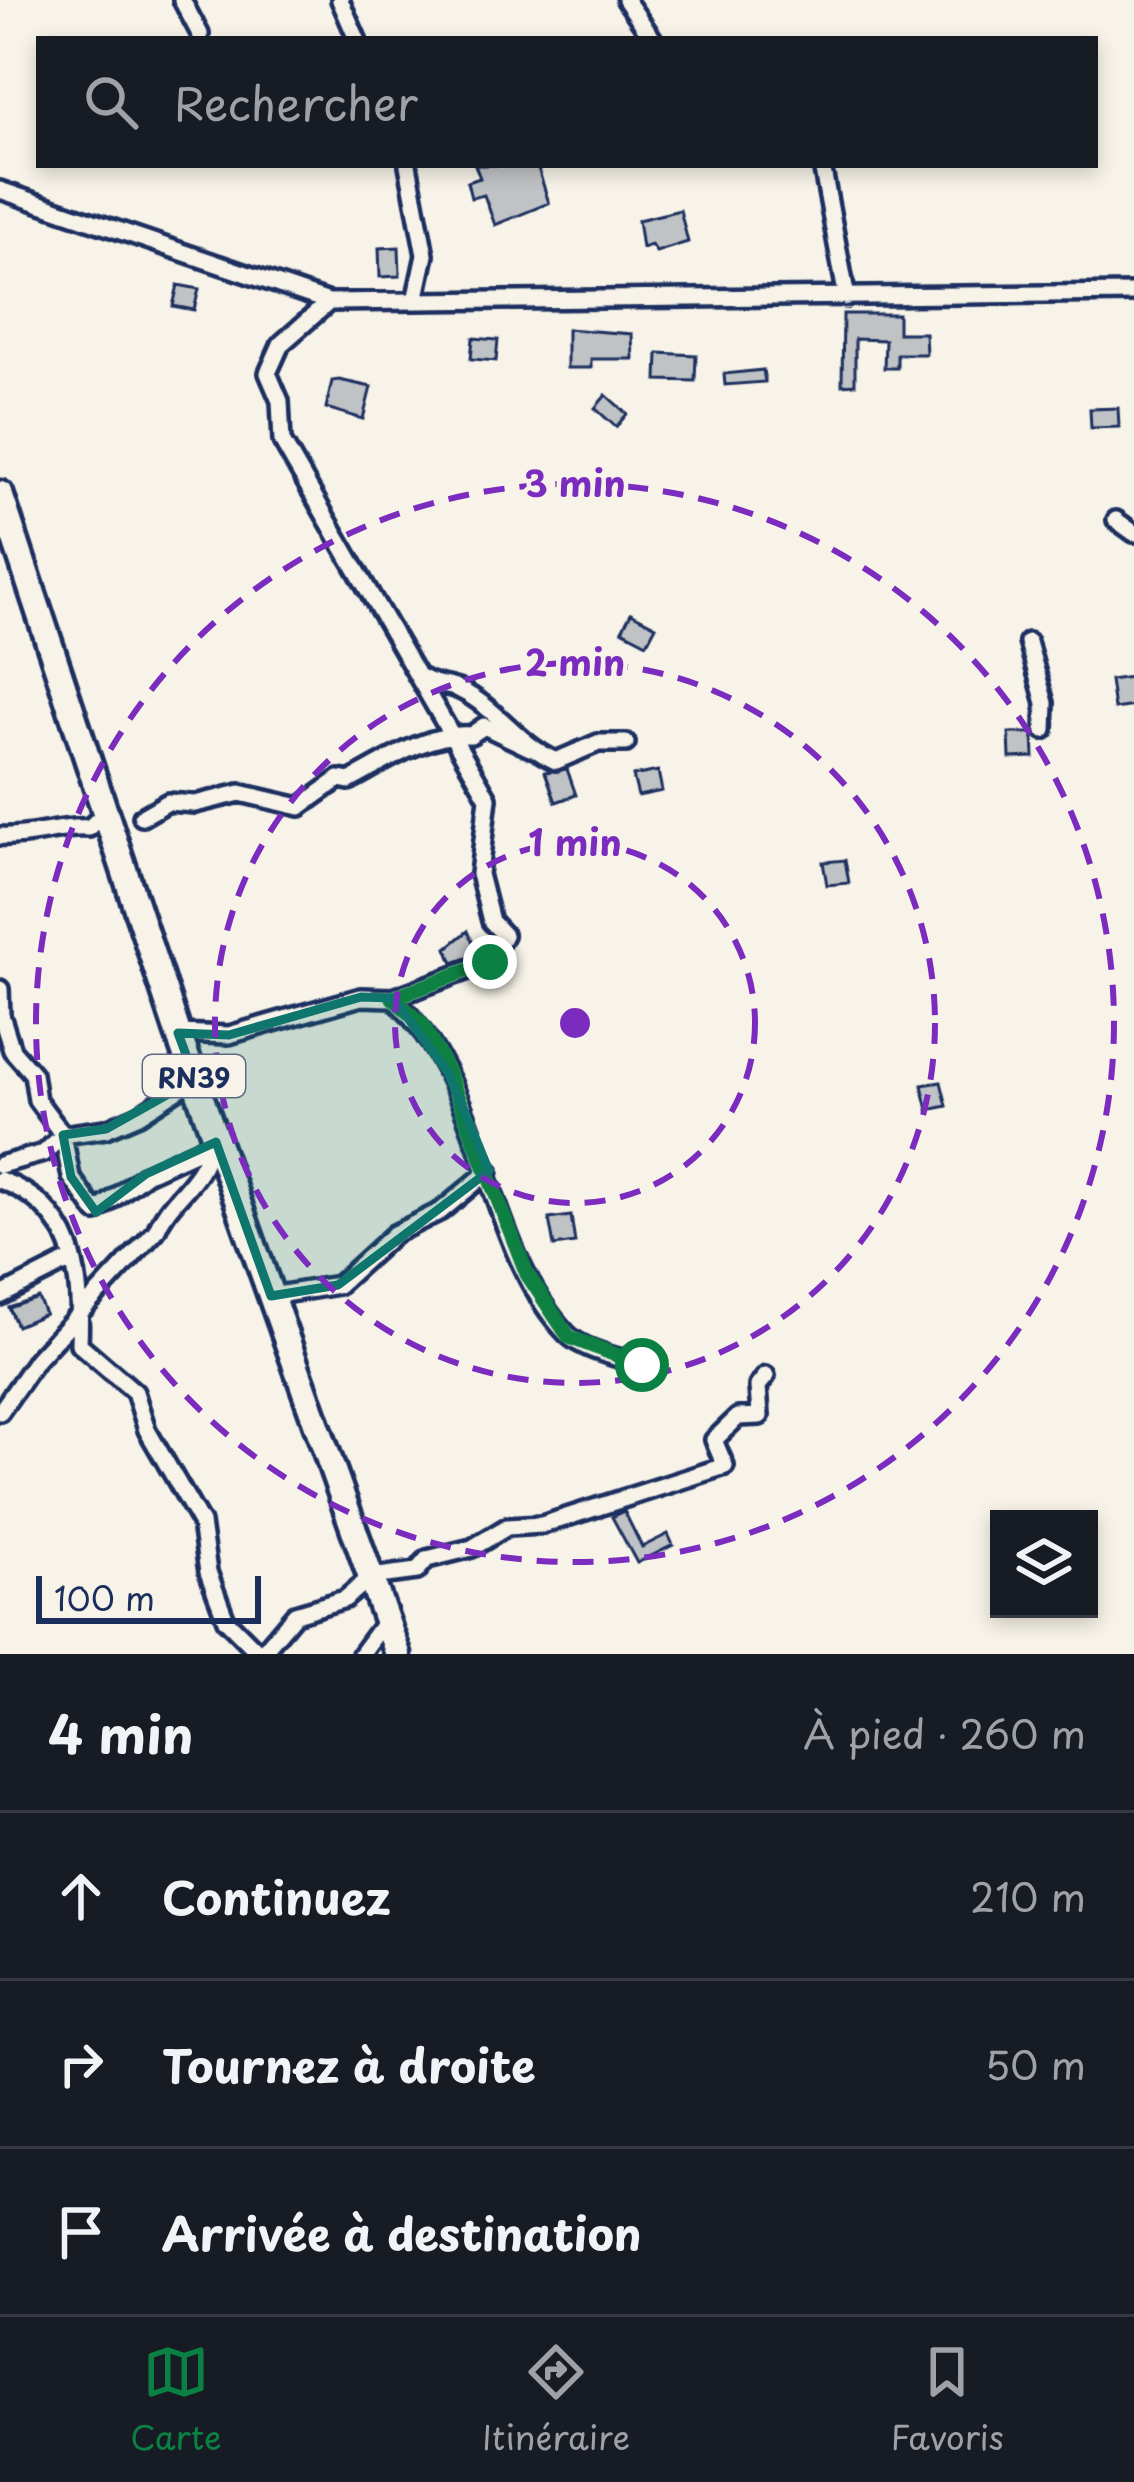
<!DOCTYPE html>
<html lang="fr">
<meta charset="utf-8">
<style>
:root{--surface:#171b24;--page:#20242c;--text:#f1f3f6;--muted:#9ea1a6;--line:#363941;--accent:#0b8043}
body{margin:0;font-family:"Playpen Sans",sans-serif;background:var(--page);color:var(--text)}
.controls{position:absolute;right:36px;bottom:36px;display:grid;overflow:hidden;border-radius:0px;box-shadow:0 6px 18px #0003}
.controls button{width:108px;height:108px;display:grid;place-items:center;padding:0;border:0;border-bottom:3px solid var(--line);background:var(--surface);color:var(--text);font:60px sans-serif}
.scale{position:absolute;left:36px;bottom:30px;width:225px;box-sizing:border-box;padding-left:12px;border:6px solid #1b2f5e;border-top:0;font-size:33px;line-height:42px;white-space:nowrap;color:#1b2f5e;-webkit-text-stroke:9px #f7f3e8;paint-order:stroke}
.stop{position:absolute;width:36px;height:36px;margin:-27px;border:9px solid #0b8043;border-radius:50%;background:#fff}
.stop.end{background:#0b8043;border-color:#fff;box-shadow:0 3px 12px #0008}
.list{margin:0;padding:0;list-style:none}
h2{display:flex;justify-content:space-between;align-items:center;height:156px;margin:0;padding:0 48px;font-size:51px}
h2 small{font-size:39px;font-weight:400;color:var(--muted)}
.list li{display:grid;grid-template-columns:78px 1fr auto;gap:36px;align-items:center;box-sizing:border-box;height:168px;padding:0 48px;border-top:3px solid var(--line)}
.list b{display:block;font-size:45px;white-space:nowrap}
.list em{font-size:39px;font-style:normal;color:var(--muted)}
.icon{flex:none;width:66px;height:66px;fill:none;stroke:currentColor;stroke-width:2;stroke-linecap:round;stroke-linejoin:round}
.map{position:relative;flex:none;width:1134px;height:1654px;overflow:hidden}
.search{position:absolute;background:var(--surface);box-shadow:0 6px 18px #0003;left:36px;right:36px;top:36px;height:132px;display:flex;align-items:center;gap:30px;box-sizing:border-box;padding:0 42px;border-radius:0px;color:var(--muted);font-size:45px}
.sheet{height:660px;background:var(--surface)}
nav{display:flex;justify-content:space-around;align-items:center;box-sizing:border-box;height:168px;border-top:3px solid var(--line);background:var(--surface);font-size:33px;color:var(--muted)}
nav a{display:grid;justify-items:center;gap:6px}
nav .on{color:var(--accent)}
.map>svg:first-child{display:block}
</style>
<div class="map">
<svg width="1134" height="1654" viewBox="0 0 1134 1654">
<rect width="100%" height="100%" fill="#f7f3e8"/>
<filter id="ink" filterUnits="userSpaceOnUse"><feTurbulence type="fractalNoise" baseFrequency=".00833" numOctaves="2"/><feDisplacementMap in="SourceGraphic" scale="24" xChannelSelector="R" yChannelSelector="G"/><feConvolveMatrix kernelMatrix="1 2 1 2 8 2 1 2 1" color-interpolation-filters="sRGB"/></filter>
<g filter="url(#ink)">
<path fill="#c0c3c5" stroke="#1b2f5e" stroke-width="3" d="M475,165H537L549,203L495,225L484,195L471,198L467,182L480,178Z
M680,210L688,242L656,252L651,245L642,248L638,220Z
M399,247L400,276L380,277L379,248Z
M178,285L199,289L194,310L173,306Z
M843,314H898V333H925L926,354H897V368H884L885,340L855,339V384L842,385Z
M567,329L632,334L633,359H591V368H567Z
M473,338L498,340L496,361L471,359Z
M658,353L696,355L695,381L657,380Z
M763,370L765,382L725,385L724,374Z
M339,380L371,387L363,419L326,408L332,381Z
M606,395L627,414L616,427L595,408Z
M1118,408L1119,427L1091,428L1090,409Z
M631,613L656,626L647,643L622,630Z
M1131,677L1134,706L1114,709L1110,680Z
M1009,733H1033L1034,757L1010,758Z
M567,769L576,795L556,802L545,772Z
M658,771L662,791L638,796L633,776Z
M845,860L849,883L827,885L823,862Z
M468,931L478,954L453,963L447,948Z
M941,1082L947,1106L928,1110L922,1085Z
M571,1216L575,1243L554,1246L549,1219Z
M38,1298L45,1314L17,1326L9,1308Z
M624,1511L642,1547L668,1534L673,1545L637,1563L612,1517Z"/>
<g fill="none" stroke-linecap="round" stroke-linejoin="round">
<defs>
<path id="minor" d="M182,0L200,34
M340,0L357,39
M626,0L653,39
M408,165L425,255L415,301
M822,165L847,298
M0,190L329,302L1134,293
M1116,520L1134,533
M1028,642L1045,703L1044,730
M422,678C434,686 447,684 460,690C497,708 519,745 556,761L598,743H626
M142,817L168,802L195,804L240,793L300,807L339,779L349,781C385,762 430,731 471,735L484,726L530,748
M0,836C33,838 56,826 89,828L105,813
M0,989L1,1015L12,1050L33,1074L37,1100L63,1135L71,1177L96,1212L146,1174L212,1144
M393,998C489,1088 482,1245 567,1334C584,1352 628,1359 652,1369
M178,1033L229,1035L361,997L393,998L490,962L504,935L491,921L479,874L488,798L282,441L280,401L268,373L281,344L329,302
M0,1165L44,1153L63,1135L106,1129L139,1115L195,1079
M0,1180C75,1208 82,1271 79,1344L135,1392L147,1430L201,1523L208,1572L226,1620L260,1654
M0,1296L73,1259
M271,1296L338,1285L394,1234L441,1211L489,1171
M0,1412L37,1359L156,1231C171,1194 205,1183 211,1139
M261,1654L295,1614L345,1599L371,1577L417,1571L427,1559L472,1548L507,1527L542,1525L725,1466L714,1440L738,1417L760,1416L758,1386L766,1376
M361,1654L386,1620"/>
<path id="trunk" d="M0,494L178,1033L398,1654"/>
</defs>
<use href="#minor" stroke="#1b2f5e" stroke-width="24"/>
<use href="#trunk" stroke="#1b2f5e" stroke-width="33"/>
<use href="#minor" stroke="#f7f3e8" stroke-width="15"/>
<use href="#trunk" stroke="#f7f3e8" stroke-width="24"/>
</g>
</g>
<g fill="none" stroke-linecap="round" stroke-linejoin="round" filter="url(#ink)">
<path stroke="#0b8043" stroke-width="15" d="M490,962L393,998L422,1024L448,1072L527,1274L569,1337L642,1365"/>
</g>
<path fill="#0f766e" fill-opacity="0.2" stroke="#0f766e" stroke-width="9" stroke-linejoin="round" d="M361,997L393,998L448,1072L489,1171L338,1285L271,1296L216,1142L146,1174L96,1212L71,1177L63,1135L106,1129L195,1079L178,1033L229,1035Z"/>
<g fill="none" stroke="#7b2cbf" stroke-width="6" stroke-dasharray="21 15">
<circle cx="575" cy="1023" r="180"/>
<circle cx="575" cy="1023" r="360"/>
<circle cx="575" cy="1023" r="539"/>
</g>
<g text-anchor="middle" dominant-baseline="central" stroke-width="9" stroke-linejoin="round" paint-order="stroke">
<rect fill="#f7f3e8" stroke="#5d6a87" stroke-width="3" x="143" y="1055" width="102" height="42" rx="9"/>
<g font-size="27" font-weight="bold" fill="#1b2f5e">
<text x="194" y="1076">RN39</text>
</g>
</g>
<circle cx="575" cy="1023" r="18" fill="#7b2cbf" stroke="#f7f3e8" stroke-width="6"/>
<g font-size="36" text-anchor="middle" font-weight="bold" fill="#7b2cbf" stroke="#f7f3e8" stroke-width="9" stroke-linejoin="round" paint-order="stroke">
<text x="575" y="497">3 min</text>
<text x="575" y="676">2 min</text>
<text x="575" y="856">1 min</text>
</g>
</svg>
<div class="controls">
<button><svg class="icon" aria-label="layers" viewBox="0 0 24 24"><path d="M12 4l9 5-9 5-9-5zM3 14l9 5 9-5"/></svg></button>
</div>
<div class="scale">100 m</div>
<div class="stop" style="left:642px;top:1365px"></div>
<div class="stop end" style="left:490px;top:962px"></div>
<div class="search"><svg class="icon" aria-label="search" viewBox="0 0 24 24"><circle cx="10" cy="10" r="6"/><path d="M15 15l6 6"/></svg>Rechercher</div>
</div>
<section class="sheet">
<h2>4 min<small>À pied · 260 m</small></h2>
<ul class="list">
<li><svg class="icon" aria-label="ahead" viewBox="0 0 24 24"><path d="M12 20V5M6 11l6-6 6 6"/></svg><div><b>Continuez</b></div><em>210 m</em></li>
<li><svg class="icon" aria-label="right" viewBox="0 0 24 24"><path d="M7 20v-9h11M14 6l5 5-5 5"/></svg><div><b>Tournez à droite</b></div><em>50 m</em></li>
<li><svg class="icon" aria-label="arrive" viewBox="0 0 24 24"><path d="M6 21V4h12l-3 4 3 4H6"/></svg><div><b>Arrivée à destination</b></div></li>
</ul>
</section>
<nav>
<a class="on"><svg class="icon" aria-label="map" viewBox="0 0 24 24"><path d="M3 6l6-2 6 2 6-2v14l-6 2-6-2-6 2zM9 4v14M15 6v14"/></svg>Carte</a>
<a><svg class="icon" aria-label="directions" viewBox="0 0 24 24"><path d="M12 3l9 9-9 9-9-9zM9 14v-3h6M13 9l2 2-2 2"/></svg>Itinéraire</a>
<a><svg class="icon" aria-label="saved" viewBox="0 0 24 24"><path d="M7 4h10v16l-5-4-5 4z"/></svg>Favoris</a>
</nav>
